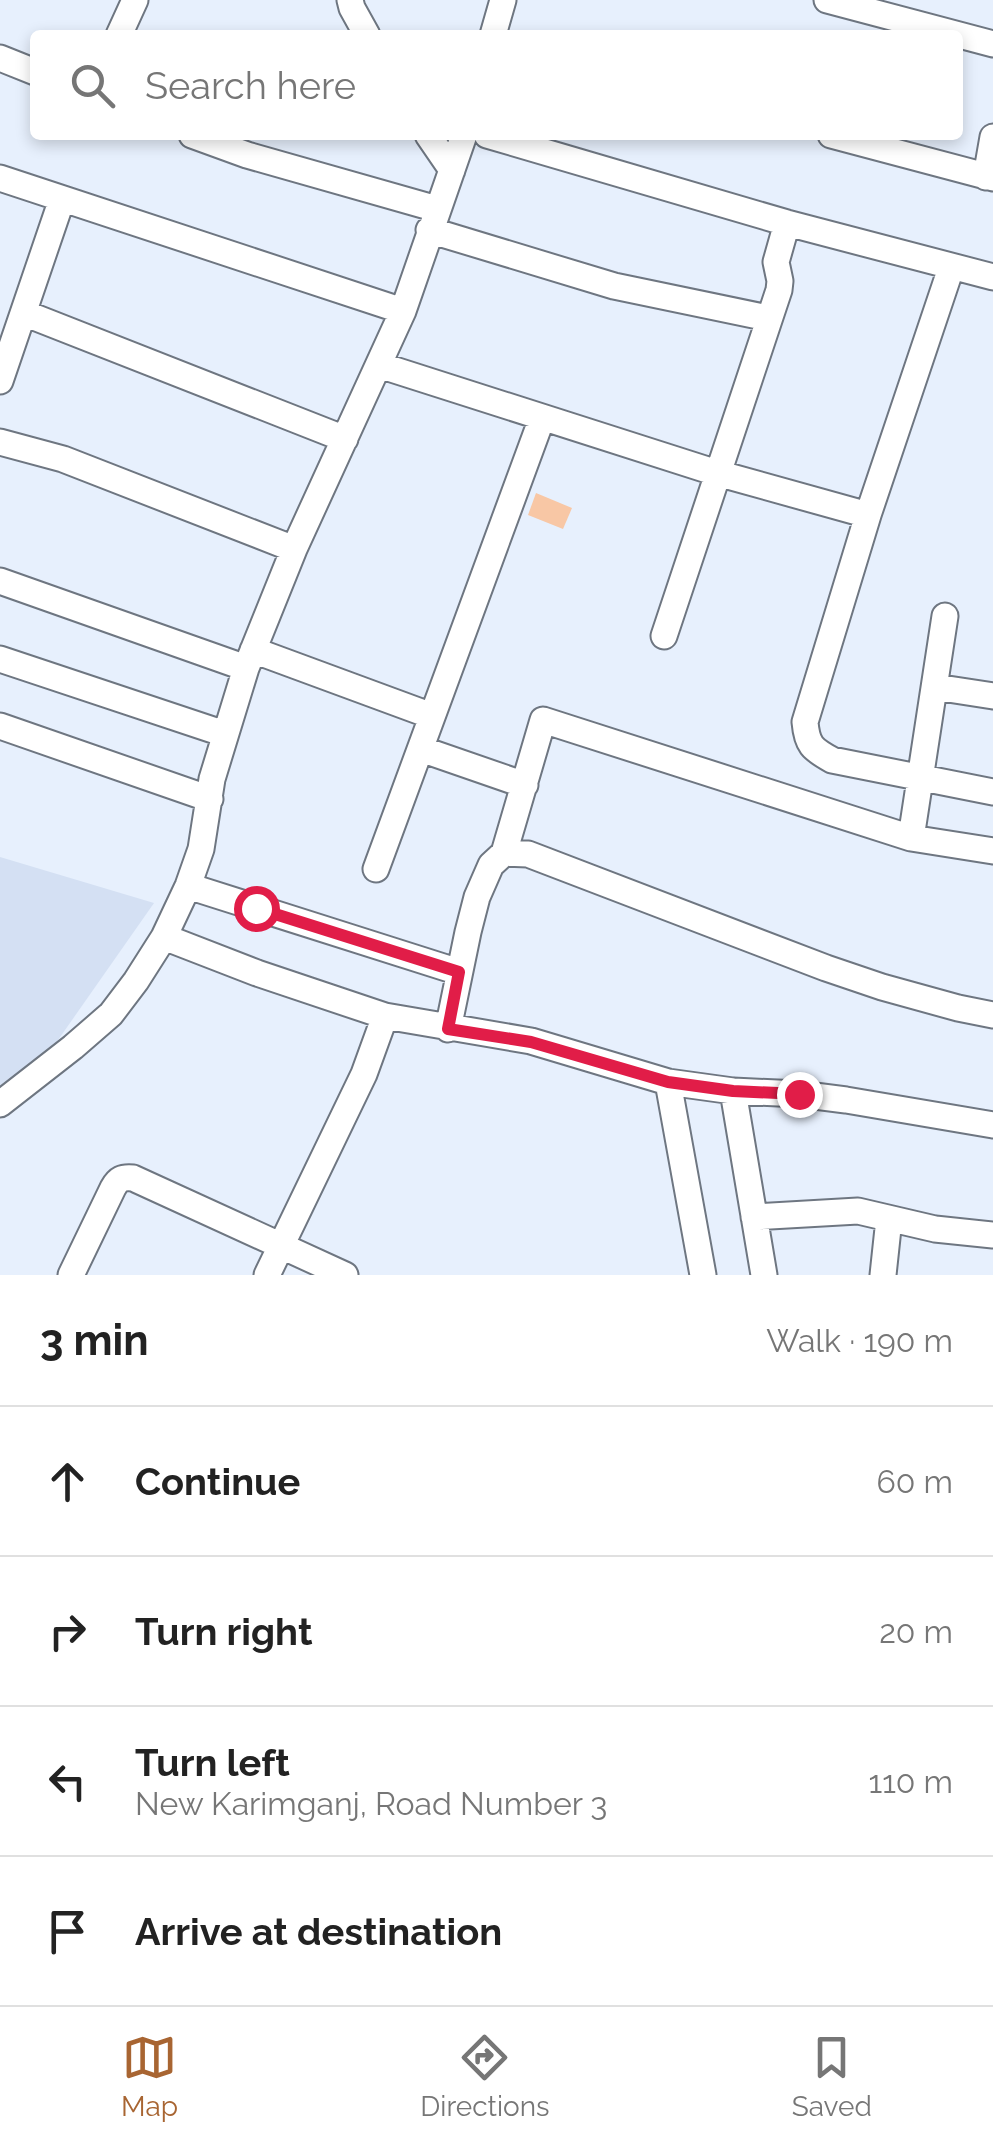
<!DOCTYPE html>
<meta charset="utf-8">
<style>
:root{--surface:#fff;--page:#f6f6f6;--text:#222;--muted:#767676;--line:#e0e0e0;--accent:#a86532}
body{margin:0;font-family:Raleway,sans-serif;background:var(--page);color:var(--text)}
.stop{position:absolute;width:30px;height:30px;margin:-22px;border:8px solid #e11d48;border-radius:50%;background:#fff}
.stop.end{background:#e11d48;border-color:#fff;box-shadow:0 2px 10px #0008}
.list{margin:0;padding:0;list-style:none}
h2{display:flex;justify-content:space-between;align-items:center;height:130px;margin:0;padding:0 40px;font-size:42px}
h2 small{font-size:32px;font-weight:400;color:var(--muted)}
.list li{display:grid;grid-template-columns:65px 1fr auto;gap:30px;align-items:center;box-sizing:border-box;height:150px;padding:0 40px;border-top:2px solid var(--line)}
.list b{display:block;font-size:38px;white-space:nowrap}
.list p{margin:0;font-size:32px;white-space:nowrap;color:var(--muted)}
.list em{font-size:32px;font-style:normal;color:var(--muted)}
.icon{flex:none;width:55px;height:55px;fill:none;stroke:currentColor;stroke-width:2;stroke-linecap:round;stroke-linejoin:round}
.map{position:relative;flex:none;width:993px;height:1275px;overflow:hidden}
.search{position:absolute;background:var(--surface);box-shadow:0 5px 15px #0003;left:30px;right:30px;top:30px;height:110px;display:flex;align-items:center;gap:25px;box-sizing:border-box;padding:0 35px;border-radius:10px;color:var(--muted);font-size:38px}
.sheet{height:730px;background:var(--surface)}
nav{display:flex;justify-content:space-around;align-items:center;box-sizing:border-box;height:140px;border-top:2px solid var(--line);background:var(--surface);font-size:28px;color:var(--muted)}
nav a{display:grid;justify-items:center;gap:5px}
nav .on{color:var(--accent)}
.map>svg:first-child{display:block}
</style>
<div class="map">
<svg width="993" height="1275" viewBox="0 0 993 1275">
<rect width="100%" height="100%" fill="#e7f0fd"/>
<path fill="#d4e0f3" d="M0,857L154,903L30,1080L17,1090L0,1088Z"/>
<path fill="#f8c7a5" d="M536,493L572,508L563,529L528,515Z"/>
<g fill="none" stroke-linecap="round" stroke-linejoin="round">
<defs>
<path id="minor" d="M350,0L352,8L367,35
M827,0L993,44
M119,35L135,0
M493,35L503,0
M0,58L35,72
M192,135L247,155L437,209
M428,135L452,170
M487,135L787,223L993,277
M831,135L993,178
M986,177L993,137
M0,178L403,311
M429,230L614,286L768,318
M951,268L868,515L805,722C807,745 812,749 832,760L993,792
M24,313L345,439
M379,365L717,473L868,515
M0,381L62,199
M0,442L63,459L294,549
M0,581L246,668
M664,636L779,290L780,281L776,262L787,223
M253,650L432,716
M0,659L225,734
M935,687L993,696
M0,726L210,799
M421,749L525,785
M911,838L945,616
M504,853L543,720L911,838L993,851
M376,869L542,418
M188,886L459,972
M164,937L257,973L385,1016L531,1041L668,1082L733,1091L799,1094L846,1100L993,1125
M448,1029L468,932L477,897L491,865L504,853L528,854L826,968L882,987L958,1008L993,1015
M668,1082L703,1275
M733,1091L764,1275
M0,1104L73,1047L111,1014L136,981L164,937L188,886L201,849L212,779L246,668L294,549L403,311L464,135
M754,1217L858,1211L935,1229L993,1235
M71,1275L113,1188C118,1179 122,1177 133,1178L345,1275
M267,1275L364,1074L385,1016
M883,1275L889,1219"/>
</defs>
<use href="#minor" stroke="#6e7681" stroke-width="29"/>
<use href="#minor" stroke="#fff" stroke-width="25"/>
</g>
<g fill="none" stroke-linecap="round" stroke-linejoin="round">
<path stroke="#e11d48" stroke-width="12" d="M256,908L459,972L448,1029L531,1042L668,1082L733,1091L799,1094"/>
</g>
</svg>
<div class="stop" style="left:256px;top:908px"></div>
<div class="stop end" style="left:799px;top:1094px"></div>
<div class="search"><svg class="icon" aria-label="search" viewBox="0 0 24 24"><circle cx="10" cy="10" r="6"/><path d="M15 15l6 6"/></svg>Search here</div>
</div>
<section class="sheet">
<h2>3 min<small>Walk · 190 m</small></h2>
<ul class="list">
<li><svg class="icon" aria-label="ahead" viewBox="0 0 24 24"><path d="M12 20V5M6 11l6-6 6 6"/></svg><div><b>Continue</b></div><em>60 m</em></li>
<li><svg class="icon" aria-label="right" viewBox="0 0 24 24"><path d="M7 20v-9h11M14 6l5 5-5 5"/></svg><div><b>Turn right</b></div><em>20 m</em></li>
<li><svg class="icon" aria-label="left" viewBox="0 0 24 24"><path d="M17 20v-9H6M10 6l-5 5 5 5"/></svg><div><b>Turn left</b><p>New Karimganj, Road Number 3</p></div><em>110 m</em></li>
<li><svg class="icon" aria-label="arrive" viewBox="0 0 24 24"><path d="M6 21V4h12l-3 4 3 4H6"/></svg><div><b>Arrive at destination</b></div></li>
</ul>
</section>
<nav>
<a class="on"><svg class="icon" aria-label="map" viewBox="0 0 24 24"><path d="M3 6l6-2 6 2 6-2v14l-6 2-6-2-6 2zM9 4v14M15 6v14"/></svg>Map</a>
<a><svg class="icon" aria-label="directions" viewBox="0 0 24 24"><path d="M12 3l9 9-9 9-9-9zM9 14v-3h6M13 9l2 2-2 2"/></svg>Directions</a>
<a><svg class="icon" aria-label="saved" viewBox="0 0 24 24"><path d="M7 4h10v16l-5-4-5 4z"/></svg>Saved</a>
</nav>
